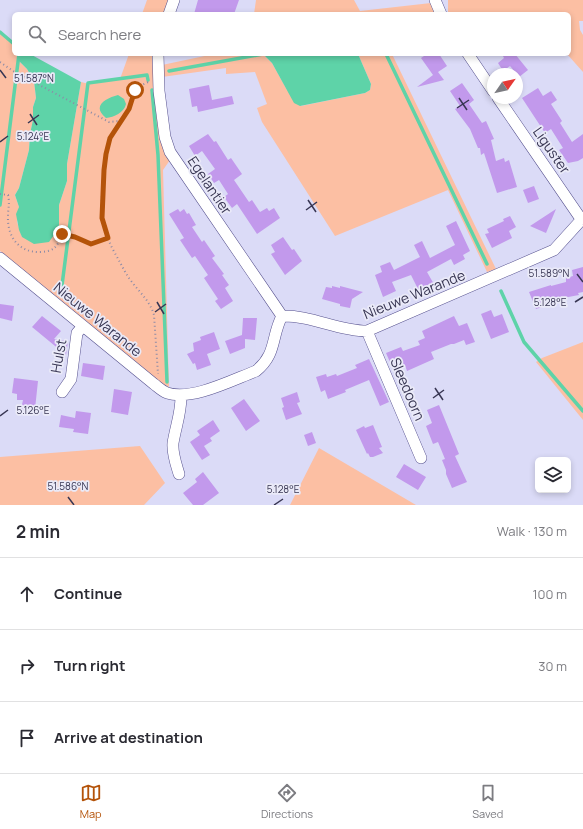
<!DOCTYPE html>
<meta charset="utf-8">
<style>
:root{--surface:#fff;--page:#f2f2f3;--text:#2b2b33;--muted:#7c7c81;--line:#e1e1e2;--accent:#b45309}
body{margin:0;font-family:Manrope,sans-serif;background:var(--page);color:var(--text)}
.controls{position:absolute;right:12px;bottom:12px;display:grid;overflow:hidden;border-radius:6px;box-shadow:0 2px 6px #0003}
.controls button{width:36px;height:36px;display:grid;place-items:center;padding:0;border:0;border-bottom:1px solid var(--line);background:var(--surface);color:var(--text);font:20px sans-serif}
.compass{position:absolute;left:487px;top:68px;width:36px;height:36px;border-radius:50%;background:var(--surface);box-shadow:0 2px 6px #0003;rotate:56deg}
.stop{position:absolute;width:12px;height:12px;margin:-9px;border:3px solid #b45309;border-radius:50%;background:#fff}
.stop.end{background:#b45309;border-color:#fff;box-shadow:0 1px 4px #0008}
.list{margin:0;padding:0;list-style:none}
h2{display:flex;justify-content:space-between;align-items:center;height:52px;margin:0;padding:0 16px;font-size:17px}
h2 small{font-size:13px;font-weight:400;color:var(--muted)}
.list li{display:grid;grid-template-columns:26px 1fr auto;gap:12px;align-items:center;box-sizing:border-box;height:72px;padding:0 16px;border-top:1px solid var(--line)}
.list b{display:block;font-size:15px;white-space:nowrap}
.list em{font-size:13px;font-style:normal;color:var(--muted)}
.icon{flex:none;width:22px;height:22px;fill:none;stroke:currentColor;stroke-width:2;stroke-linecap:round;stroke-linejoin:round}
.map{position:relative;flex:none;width:583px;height:505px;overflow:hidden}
.search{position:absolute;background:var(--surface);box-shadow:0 2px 6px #0003;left:12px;right:12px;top:12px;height:44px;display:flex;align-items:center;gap:10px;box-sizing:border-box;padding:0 14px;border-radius:6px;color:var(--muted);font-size:15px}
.sheet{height:268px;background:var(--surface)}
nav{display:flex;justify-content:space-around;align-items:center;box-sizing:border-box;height:56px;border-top:1px solid var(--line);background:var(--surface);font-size:11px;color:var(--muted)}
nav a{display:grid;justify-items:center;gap:2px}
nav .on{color:var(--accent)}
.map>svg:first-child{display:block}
</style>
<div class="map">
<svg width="583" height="505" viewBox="0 0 583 505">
<rect width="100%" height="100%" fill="#dbdbf7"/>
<path fill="#fcbfa3" d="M147,0H170L165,14H142Z
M256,0H354L360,11L431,3L436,14H254Z
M448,0H583V21H579L580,30L583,35V72L567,54H569V14H448Z
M0,32L14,45V54H19V61L27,69L34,81L36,98L33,107V120L30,134L29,150L19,188L15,195L19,207L17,222L22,237L59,228V205L67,181V164L81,82L89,84L120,79L129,54H155L170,160L163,170L169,387L161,383L0,251Z
M214,54H266L264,55L272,63L287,90L301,106L365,93L370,90L371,84L358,54H392L496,269L487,272L448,190L335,236L262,122L257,108L267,104L255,72L226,74V68L162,77V65Z
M583,342V420L536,362L542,358Z
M140,446L165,483L144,505H0V457Z
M319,448L416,505H290Z"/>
<path fill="#5ed3a8" d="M19,54H30L81,82L67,164V181L59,205V228L49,242L34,244L22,237L19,230L16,214L19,207L15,195L19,188L29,150L30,134L33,120V107L36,98L34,81L27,69L19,61Z
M263,54H358L371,84L370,90L365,93L300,106L294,103L272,63Z
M118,95L124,99L126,104C124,113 114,117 106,118C91,106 106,98 118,95Z"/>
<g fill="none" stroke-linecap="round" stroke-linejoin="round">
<path stroke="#5ed3a8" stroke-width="3.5" d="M0,32L14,44
M386,54L487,264
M169,71L263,54
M152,90L158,155L167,382
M0,205L19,54
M501,291L524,342L583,411
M61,293L88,83L147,75L148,80"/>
</g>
<path fill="#c299ec" d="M198,0H239L234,14H194Z
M427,54H439L447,66L438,72L444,80L417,87L433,75L421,58Z
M502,54H515L528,70L519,77L510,66L503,71L498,63L504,58Z
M462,83L474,100L469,104L482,123L486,121L494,139L491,140L496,161L504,158L505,162L509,160L517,187L497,193L484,153L481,155L480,148H478L470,129L455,109L460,106L450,91Z
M209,85L212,100L232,96L234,104L198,112L197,106L192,107L189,89Z
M538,88L543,96L551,91L557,100L551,104L562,121L560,123L572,142L583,134V158L578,161L568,163L559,150L563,148L551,129L545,133L522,98Z
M208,134L214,142L216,141L228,160L231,158L242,174L234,180L249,202L252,200L260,212L267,208L269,211L274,208L280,218L257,234L237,204L232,208L224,197L228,194L219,180L214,183L208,174L215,169L202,151L195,156L189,146Z
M534,186L539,199L528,203L523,190Z
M178,209L180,212L184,209L187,214L189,213L196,225L192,227L202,242L204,240L215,256L212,258L224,274L222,275L229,285L225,288L233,301L221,309L215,301L218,299L204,278L208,275L195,256L192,258L180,240L184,238L169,214Z
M556,209L546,233L530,226Z
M510,216L516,227L509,231L512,238L492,248L485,234L489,233L487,229L504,221L503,219Z
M456,221L470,251L463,255L465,259L454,265L451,259L427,272L435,286L420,293L411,275L392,282L396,291L383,297L375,275L382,272L380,266L390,262L394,270L420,257L414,245L422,241L430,258L455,245L446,226Z
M283,237L292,250L294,249L302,261L285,275L271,254L275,252L271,245Z
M583,267V292L578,293L579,295L563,298L564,300L536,309L529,292L551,285V286L566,282V278L573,276L572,270Z
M332,286L340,288V286L363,292L352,299L350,308L340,306V304L322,299L326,287L332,288Z
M0,304L14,306L12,321L0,318Z
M491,310L494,317L502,314L509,332L491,339L481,314Z
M42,316L61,331L54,339L68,341L66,355L32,327Z
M454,316L459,326L467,323L475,342L466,345L464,340L454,344H451L431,352L434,359L407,371L405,365L393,369L386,353L401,347L403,351L420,345L418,341L425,338L422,331Z
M243,318H257L255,340L245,339V348L230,354L225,341L242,335Z
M214,332L220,349L207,354L211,365L197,370L195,363L193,364L187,354L194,351L193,343L201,340L200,337Z
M369,359L389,402L380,406L369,380L345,390L346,392L328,399L325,390L321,392L316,377L326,374L327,377L336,374L337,376L357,368L355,365Z
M83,363L105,366L103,380L81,376Z
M14,378L38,381L35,409L34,411L21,409L23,400H17V394L12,393Z
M114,389L132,392L128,415L111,412Z
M297,392L300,402L297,403L302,414L286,420L282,408L284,407L281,398Z
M244,399L260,421L246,431L231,408Z
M439,405L459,454L455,456L467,482L452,488L446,474V470L442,460L445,459L438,442L433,444L426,426L432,423L427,410Z
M76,411L91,413L88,434L73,432L74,429L59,427L61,415L75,418Z
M213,420L220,431L210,438L212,441L204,446L210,455L202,460L190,442L200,435L197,431Z
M373,425L382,447L379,448L383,453L373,457H370L368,453L367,454L356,430L364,426L365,428Z
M312,432L316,443L308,446L304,435Z
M404,464L426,477L418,490L396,477Z
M203,472L219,493L203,505H193L183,493L197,482L195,479Z"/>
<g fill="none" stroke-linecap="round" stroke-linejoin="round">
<defs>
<path id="street" d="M435,0L441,14
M169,14L174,0
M158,54L159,91L165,137L170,152L282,316
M468,54L493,91
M498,98L581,219
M0,258L154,384C158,387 162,391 167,393C192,401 232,380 256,371C277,354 271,337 282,316C311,315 338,331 367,331L554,250L583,218
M367,331L421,458
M62,392L71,379L77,333L83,326
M179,474C176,464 172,453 173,443C176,425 181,414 181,396"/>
</defs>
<use href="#street" stroke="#56518e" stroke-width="12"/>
<path stroke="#8c8ba7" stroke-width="2" stroke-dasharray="1 3" stroke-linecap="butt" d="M0,62L13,71L109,122L120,121
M148,82C128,91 136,101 125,115C119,122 114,129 110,138C103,155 99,211 104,228C108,242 116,255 122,266C125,272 128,277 132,282C140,293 150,301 154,315L158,374
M0,194L8,195C10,203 8,208 8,216C7,237 19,253 41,252C55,251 57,247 62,234L75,237L91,243L107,238"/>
<use href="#street" stroke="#fff" stroke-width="11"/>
</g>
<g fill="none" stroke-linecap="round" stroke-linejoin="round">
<path stroke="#b45309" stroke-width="5" d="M62,234L75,237L91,244L108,238L102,218L104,170L106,154L110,138L129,109L135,90"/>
</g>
<path fill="none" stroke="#383653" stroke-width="1.5" d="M0,70L6,78M459,98L467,110M457,108L469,100M30,114L37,125M28,123L39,115M0,142L8,136M308,200L316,212M306,210L317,202M577,274L583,282M157,302L164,314M575,302L583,297M155,312L166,304M435,388L443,400M433,398L444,390M0,416L8,410M68,497L74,505M274,505L283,499"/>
<g text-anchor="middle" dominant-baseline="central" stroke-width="3.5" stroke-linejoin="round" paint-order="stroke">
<g font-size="14" fill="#383653" stroke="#eaeaf8">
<text transform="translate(552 150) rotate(55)">Liguster</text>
<text transform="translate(210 185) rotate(56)">Egelantier</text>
<text transform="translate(414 294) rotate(-22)">Nieuwe Warande</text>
<text transform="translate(98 319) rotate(39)">Nieuwe Warande</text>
<text transform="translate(58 356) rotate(-80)">Hulst</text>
<text transform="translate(408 389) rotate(67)">Sleedoorn</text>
</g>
</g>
<g font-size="10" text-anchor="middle" fill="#383653" stroke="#eaeaf8" stroke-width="3.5" stroke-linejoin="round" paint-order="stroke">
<text x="34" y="82">51.587°N</text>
<text x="33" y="140">5.124°E</text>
<text x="549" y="277">51.589°N</text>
<text x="550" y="306">5.128°E</text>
<text x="33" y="414">5.126°E</text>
<text x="68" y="490">51.586°N</text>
<text x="283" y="493">5.128°E</text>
</g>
</svg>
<div class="controls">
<button><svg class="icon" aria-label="layers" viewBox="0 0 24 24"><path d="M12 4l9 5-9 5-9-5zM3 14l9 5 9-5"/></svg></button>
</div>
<svg class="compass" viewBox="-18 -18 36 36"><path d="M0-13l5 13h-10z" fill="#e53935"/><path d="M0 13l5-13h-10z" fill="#7c7c81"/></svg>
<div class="stop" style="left:135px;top:90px"></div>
<div class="stop end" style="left:62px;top:234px"></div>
<div class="search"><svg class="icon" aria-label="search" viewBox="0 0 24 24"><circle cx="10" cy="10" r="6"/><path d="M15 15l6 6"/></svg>Search here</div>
</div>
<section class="sheet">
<h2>2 min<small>Walk · 130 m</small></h2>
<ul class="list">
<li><svg class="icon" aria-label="ahead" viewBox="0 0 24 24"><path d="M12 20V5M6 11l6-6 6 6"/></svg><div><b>Continue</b></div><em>100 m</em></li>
<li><svg class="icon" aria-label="right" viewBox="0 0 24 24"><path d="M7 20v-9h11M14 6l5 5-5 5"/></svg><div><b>Turn right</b></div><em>30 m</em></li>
<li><svg class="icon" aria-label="arrive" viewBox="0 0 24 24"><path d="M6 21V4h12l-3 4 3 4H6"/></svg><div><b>Arrive at destination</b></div></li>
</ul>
</section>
<nav>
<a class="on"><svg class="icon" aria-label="map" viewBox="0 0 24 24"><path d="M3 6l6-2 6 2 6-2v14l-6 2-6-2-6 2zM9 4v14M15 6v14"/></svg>Map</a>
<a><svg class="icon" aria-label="directions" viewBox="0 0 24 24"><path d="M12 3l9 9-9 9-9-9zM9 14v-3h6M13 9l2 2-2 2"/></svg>Directions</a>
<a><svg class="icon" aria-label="saved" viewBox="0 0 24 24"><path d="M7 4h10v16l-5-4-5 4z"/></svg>Saved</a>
</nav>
